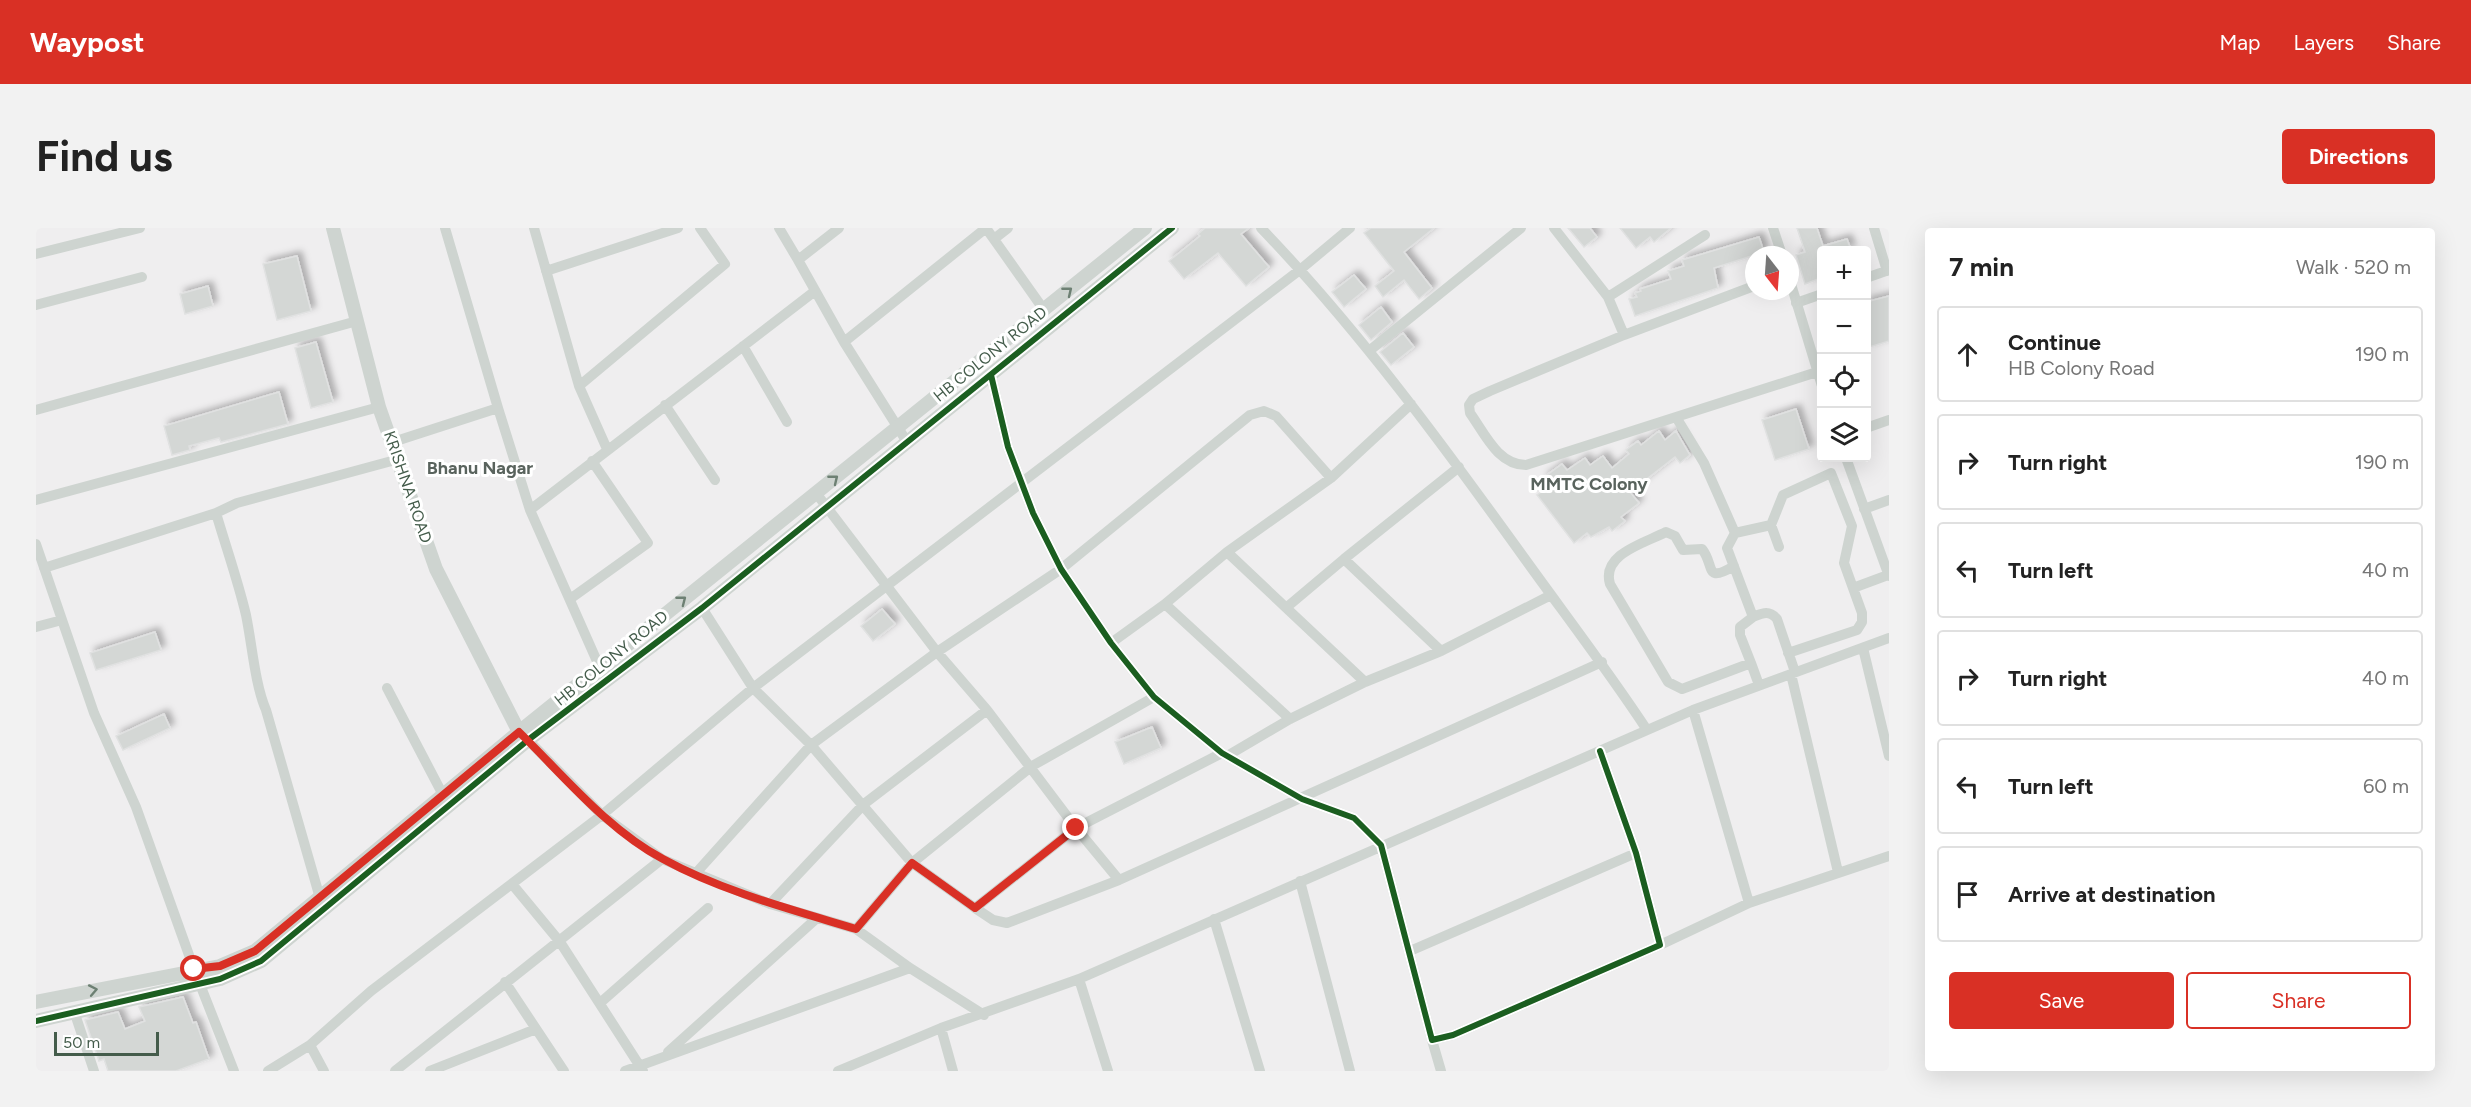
<!DOCTYPE html>
<meta charset="utf-8">
<style>
:root{--surface:#fff;--page:#f2f2f2;--text:#222;--muted:#767676;--line:#e0e0e0;--accent:#d93025}
body{margin:0;font-family:Figtree,sans-serif;background:var(--page);color:var(--text)}
.controls{position:absolute;right:18px;top:18px;display:grid;overflow:hidden;border-radius:6px;box-shadow:0 6px 24px #0002}
.controls button{width:54px;height:54px;display:grid;place-items:center;padding:0;border:0;border-bottom:2px solid var(--line);background:var(--surface);color:var(--text);font:30px sans-serif}
.compass{position:absolute;left:1709px;top:18px;width:54px;height:54px;border-radius:50%;background:var(--surface);box-shadow:0 6px 24px #0002;rotate:163deg}
.scale{position:absolute;left:18px;bottom:15px;width:105px;box-sizing:border-box;padding-left:6px;border:3px solid #445c4b;border-top:0;font-size:16px;line-height:21px;white-space:nowrap;color:#445c4b;-webkit-text-stroke:4px #fff;paint-order:stroke}
.stop{position:absolute;width:18px;height:18px;margin:-14px;border:4px solid #d93025;border-radius:50%;background:#fff}
.stop.end{background:#d93025;border-color:#fff;box-shadow:0 2px 6px #0008}
.list{margin:0;padding:0;list-style:none}
h2{display:flex;justify-content:space-between;align-items:center;height:78px;margin:0;padding:0 24px;font-size:26px}
h2 small{font-size:20px;font-weight:400;color:var(--muted)}
.list li{display:grid;grid-template-columns:39px 1fr auto;gap:18px;align-items:center;box-sizing:border-box;height:96px;margin:0 12px 12px;padding:0 12px;border:2px solid var(--line);border-radius:6px}
.list b{display:block;font-size:22px;white-space:nowrap}
.list p{margin:0;font-size:20px;white-space:nowrap;color:var(--muted)}
.list em{font-size:20px;font-style:normal;color:var(--muted)}
.actions{display:flex;gap:12px;padding:18px 24px}
.actions a{flex:1;padding:14px 0;border:2px solid var(--accent);border-radius:6px;text-align:center;font-size:21px;color:var(--accent)}
.actions .main{background:var(--accent);color:#fff}
.icon{flex:none;width:33px;height:33px;fill:none;stroke:currentColor;stroke-width:2;stroke-linecap:round;stroke-linejoin:round}
.map{position:relative;flex:none;width:1853px;height:843px;overflow:hidden;border-radius:6px}
header{display:flex;align-items:center;gap:36px;box-sizing:border-box;height:84px;padding:0 30px;background:var(--accent);color:#fff}
header strong{font-size:28px}
nav{display:flex;gap:33px;margin-inline-start:auto;font-size:21px}
.intro{display:flex;align-items:center;justify-content:space-between;box-sizing:border-box;height:144px;padding:0 36px}
h1{margin:0;font-size:42px}
.button{padding:15px 27px;border-radius:6px;background:var(--accent);color:#fff;font-size:21px;font-weight:700}
main{display:flex;gap:36px;padding:0 36px}
aside{flex:1;background:var(--surface);border-radius:6px;box-shadow:0 6px 24px #0002}
.map>svg:first-child{display:block}
</style>
<header>
<strong>Waypost</strong>
<nav><a>Map</a><a>Layers</a><a>Share</a></nav>
</header>
<div class="intro"><h1>Find us</h1><a class="button">Directions</a></div>
<main>
<div class="map">
<svg width="1853" height="843" viewBox="0 0 1853 843">
<defs>
<filter id="shadow"><feDropShadow dx="4.5" dy="-4.5" stdDeviation="3" flood-color="#0004"/></filter>
</defs>
<rect width="100%" height="100%" fill="#efeeef"/>
<path fill="#d4d7d5" stroke="#e0e1e1" stroke-width="1.5" filter="url(#shadow)" d="M1169,0H1213L1205,6L1233,39L1210,58L1182,25L1148,51L1133,33L1164,8L1162,6Z
M1335,0H1398L1368,24L1396,60L1383,71L1368,52L1347,69L1339,58L1358,43L1328,5Z
M1532,0H1554L1561,9L1548,19Z
M1584,0H1635L1618,14L1614,9L1600,20Z
M1761,0H1781L1787,18L1811,11L1815,22H1785V50L1769,56L1760,27L1769,24Z
M1723,9L1728,24L1678,40L1682,60L1599,88L1593,71L1601,69L1599,65L1605,63L1604,61L1635,51L1632,43L1648,38L1646,32Z
M261,28L275,83L241,92L227,36Z
M1318,47L1330,61L1308,79L1296,64Z
M172,58L177,78L149,86L144,66Z
M1853,68V113L1830,120V74Z
M1345,79L1356,94L1335,112L1323,97Z
M1367,105L1378,119L1355,137L1344,124Z
M280,114L297,174L275,180L259,120Z
M243,164L252,196L185,214L183,210L153,218L154,222L136,227L128,198Z
M1760,181L1773,221L1739,232L1726,192Z
M1623,203L1629,212L1640,203L1654,227L1644,235L1639,229L1594,264L1603,275L1585,289L1589,293L1576,303L1573,299L1555,309L1551,305L1538,315L1501,267L1513,258L1507,250L1526,236L1531,242L1549,230L1554,237L1567,228L1576,240L1593,226L1590,222L1602,213L1605,217Z
M846,381L859,396L837,413L825,398Z
M119,404L125,422L60,442L54,425Z
M128,486L134,500L87,522L80,508Z
M1116,499L1125,520L1088,536L1079,514Z
M147,769L157,795L160,794L173,831L140,843H72L68,831L63,833L49,792L82,784L89,801L109,793L103,779Z"/>
<g fill="none" stroke-linecap="round" stroke-linejoin="round">
<path stroke="#ced4d0" stroke-width="10" d="M498,0L543,158L571,221
M743,0L762,32L803,0
M950,0L1008,82
M1225,0C1323,102 1407,217 1489,331C1530,388 1573,444 1611,502
M1518,0L1572,69L1669,7
M1737,0L1746,27
M1838,0L1851,43
M958,11L972,0
M0,26L104,0
M762,32L808,114L871,214
M510,43L642,0
M1830,50L1853,42
M1754,53L1786,158
M1718,58L1588,107L1454,163L1437,171L1433,177L1434,185C1449,206 1462,237 1490,237L1781,144
M1572,69L1588,107
M1760,75L1786,66
M0,77L106,49
M808,114L950,0
M707,118L751,194
M1333,123L1485,0
M955,147L972,219L997,285L1025,341L1075,415L1118,469L1186,525L1266,571L1318,590L1345,617L1396,812L1417,807L1624,717L1600,625L1564,523
M543,158L689,36L664,0
M629,177L679,252
M462,180L494,282L779,63
M0,182L321,93
M1640,189L1668,235L1699,305
M1830,200L1853,192
M357,214L462,180L409,0
M1810,230L1853,348
M780,265L901,424L951,482L1040,600L1083,652
M0,272L343,179
M1828,281L1853,272
M494,282L564,440
M180,285C190,319 202,353 210,387C216,416 219,457 230,482L284,670
M1735,297L1747,267L1795,245L1816,298L1808,335L1826,385V394L1821,402L1752,425
M0,316L58,485L100,579L158,741L198,843
M1743,319L1735,297L1699,305L1691,320L1717,389C1727,385 1733,382 1741,391L1759,444
M1191,324L1329,454
M1308,331L1423,239
M1698,338C1668,356 1679,337 1666,321L1647,322L1639,308L1630,304C1609,315 1565,326 1574,356L1632,454L1646,461L1715,435L1704,407V399L1717,389
M8,340L180,285L201,275L363,231
M1817,360L1852,347
M534,371L612,315L556,233
M1129,376L1254,491
M1251,379L1308,331L1405,423
M666,380L717,460L775,517L876,635L939,680L957,692L971,695L1083,652L1566,434
M0,399L26,392
M1075,415L1129,376L1191,324L1295,250L1375,176
M1827,420L1853,528
M1715,435L1723,457
M1755,446L1802,644
M351,460L407,567
M1657,482L1713,675
M492,512L566,587L626,631L734,676L820,701L874,740L948,787
M1191,528L1254,491L1329,454L1405,423L1515,367
M660,645L775,517L901,424L1025,341L1214,187L1228,183L1240,188L1295,250
M1264,653L1314,843
M476,656L524,714L607,843
M734,676L828,576L951,482
M939,680L1040,600L1186,525
M1178,691L1224,843
M820,701L876,635L996,538L1118,469
M1624,717L1713,675L1853,628
M1374,723L1600,625
M1043,751L1072,843
M469,754L528,843
M564,775L672,680
M38,783L58,843
M905,800L917,843
M1396,812L1405,843
M632,824L781,690
M232,843L274,817
M288,843L274,817L335,763L566,587L717,460L1265,41L1314,0
M359,843L626,631
M394,843L500,801
M589,843L874,740
M802,843L905,800L1043,751L1657,482L1853,410"/>
<path stroke="#ced4d0" stroke-width="14" d="M297,0L343,179L400,341L483,504L489,509
M0,774L184,738L219,723L483,504L1109,0
M0,793L184,751L225,733L492,512L666,380L1136,0"/>
<defs>
<path id="cycleway" d="M955,147L972,219L997,285L1025,341L1075,415L1118,469L1186,525L1266,571L1318,590L1345,617L1396,812L1417,807L1624,717L1600,625L1564,523
M0,793L184,751L225,733L492,512L666,380L1136,0"/>
</defs>
<use href="#cycleway" stroke="#fff" stroke-width="10"/>
<use href="#cycleway" stroke="#1b5e20" stroke-width="6"/>
</g>
<defs><path id="oneway-chevron" d="M-2-3.5L2.5 0L-2 3.5" fill="none" stroke-width="1.6" stroke-linecap="round" stroke-linejoin="round" transform="scale(1.5)"/></defs>
<g stroke="#6d8073">
<use href="#oneway-chevron" transform="translate(1032 63) rotate(-39)"/>
<use href="#oneway-chevron" transform="translate(798 251) rotate(-39)"/>
<use href="#oneway-chevron" transform="translate(646 372) rotate(-38)"/>
<use href="#oneway-chevron" transform="translate(57 762) rotate(-11)"/>
</g>
<g fill="none" stroke-linecap="round" stroke-linejoin="round">
<path stroke="#d93025" stroke-width="8" d="M158,741L184,738L219,723L483,504C527,547 572,602 627,631C685,663 757,682 820,701L876,635L939,680L1040,600"/>
</g>
<g text-anchor="middle" dominant-baseline="central" stroke-width="6" stroke-linejoin="round" paint-order="stroke">
<g font-size="16" fill="#445c4b" stroke="#fff">
<text transform="translate(954 126) rotate(-39)">HB COLONY ROAD</text>
<text transform="translate(372 259) rotate(71)">KRISHNA ROAD</text>
<text transform="translate(575 430) rotate(-39)">HB COLONY ROAD</text>
</g>
<g font-size="18" font-weight="bold" fill="#59635d" stroke="#fff">
<text x="444" y="240">Bhanu Nagar</text>
<text x="1553" y="256">MMTC Colony</text>
</g>
</g>
</svg>
<div class="controls">
<button>+</button>
<button>−</button>
<button><svg class="icon" aria-label="locate" viewBox="0 0 24 24"><circle cx="12" cy="12" r="6"/><path d="M12 2v4M12 18v4M2 12h4M18 12h4"/></svg></button>
<button><svg class="icon" aria-label="layers" viewBox="0 0 24 24"><path d="M12 4l9 5-9 5-9-5zM3 14l9 5 9-5"/></svg></button>
</div>
<svg class="compass" viewBox="-18 -18 36 36"><path d="M0-13l5 13h-10z" fill="#e53935"/><path d="M0 13l5-13h-10z" fill="#767676"/></svg>
<div class="scale">50 m</div>
<div class="stop" style="left:158px;top:741px"></div>
<div class="stop end" style="left:1040px;top:600px"></div>
</div>
<aside>
<h2>7 min<small>Walk · 520 m</small></h2>
<ul class="list">
<li><svg class="icon" aria-label="ahead" viewBox="0 0 24 24"><path d="M12 20V5M6 11l6-6 6 6"/></svg><div><b>Continue</b><p>HB Colony Road</p></div><em>190 m</em></li>
<li><svg class="icon" aria-label="right" viewBox="0 0 24 24"><path d="M7 20v-9h11M14 6l5 5-5 5"/></svg><div><b>Turn right</b></div><em>190 m</em></li>
<li><svg class="icon" aria-label="left" viewBox="0 0 24 24"><path d="M17 20v-9H6M10 6l-5 5 5 5"/></svg><div><b>Turn left</b></div><em>40 m</em></li>
<li><svg class="icon" aria-label="right" viewBox="0 0 24 24"><path d="M7 20v-9h11M14 6l5 5-5 5"/></svg><div><b>Turn right</b></div><em>40 m</em></li>
<li><svg class="icon" aria-label="left" viewBox="0 0 24 24"><path d="M17 20v-9H6M10 6l-5 5 5 5"/></svg><div><b>Turn left</b></div><em>60 m</em></li>
<li><svg class="icon" aria-label="arrive" viewBox="0 0 24 24"><path d="M6 21V4h12l-3 4 3 4H6"/></svg><div><b>Arrive at destination</b></div></li>
</ul>
<div class="actions"><a class="main">Save</a><a>Share</a></div>
</aside>
</main>
